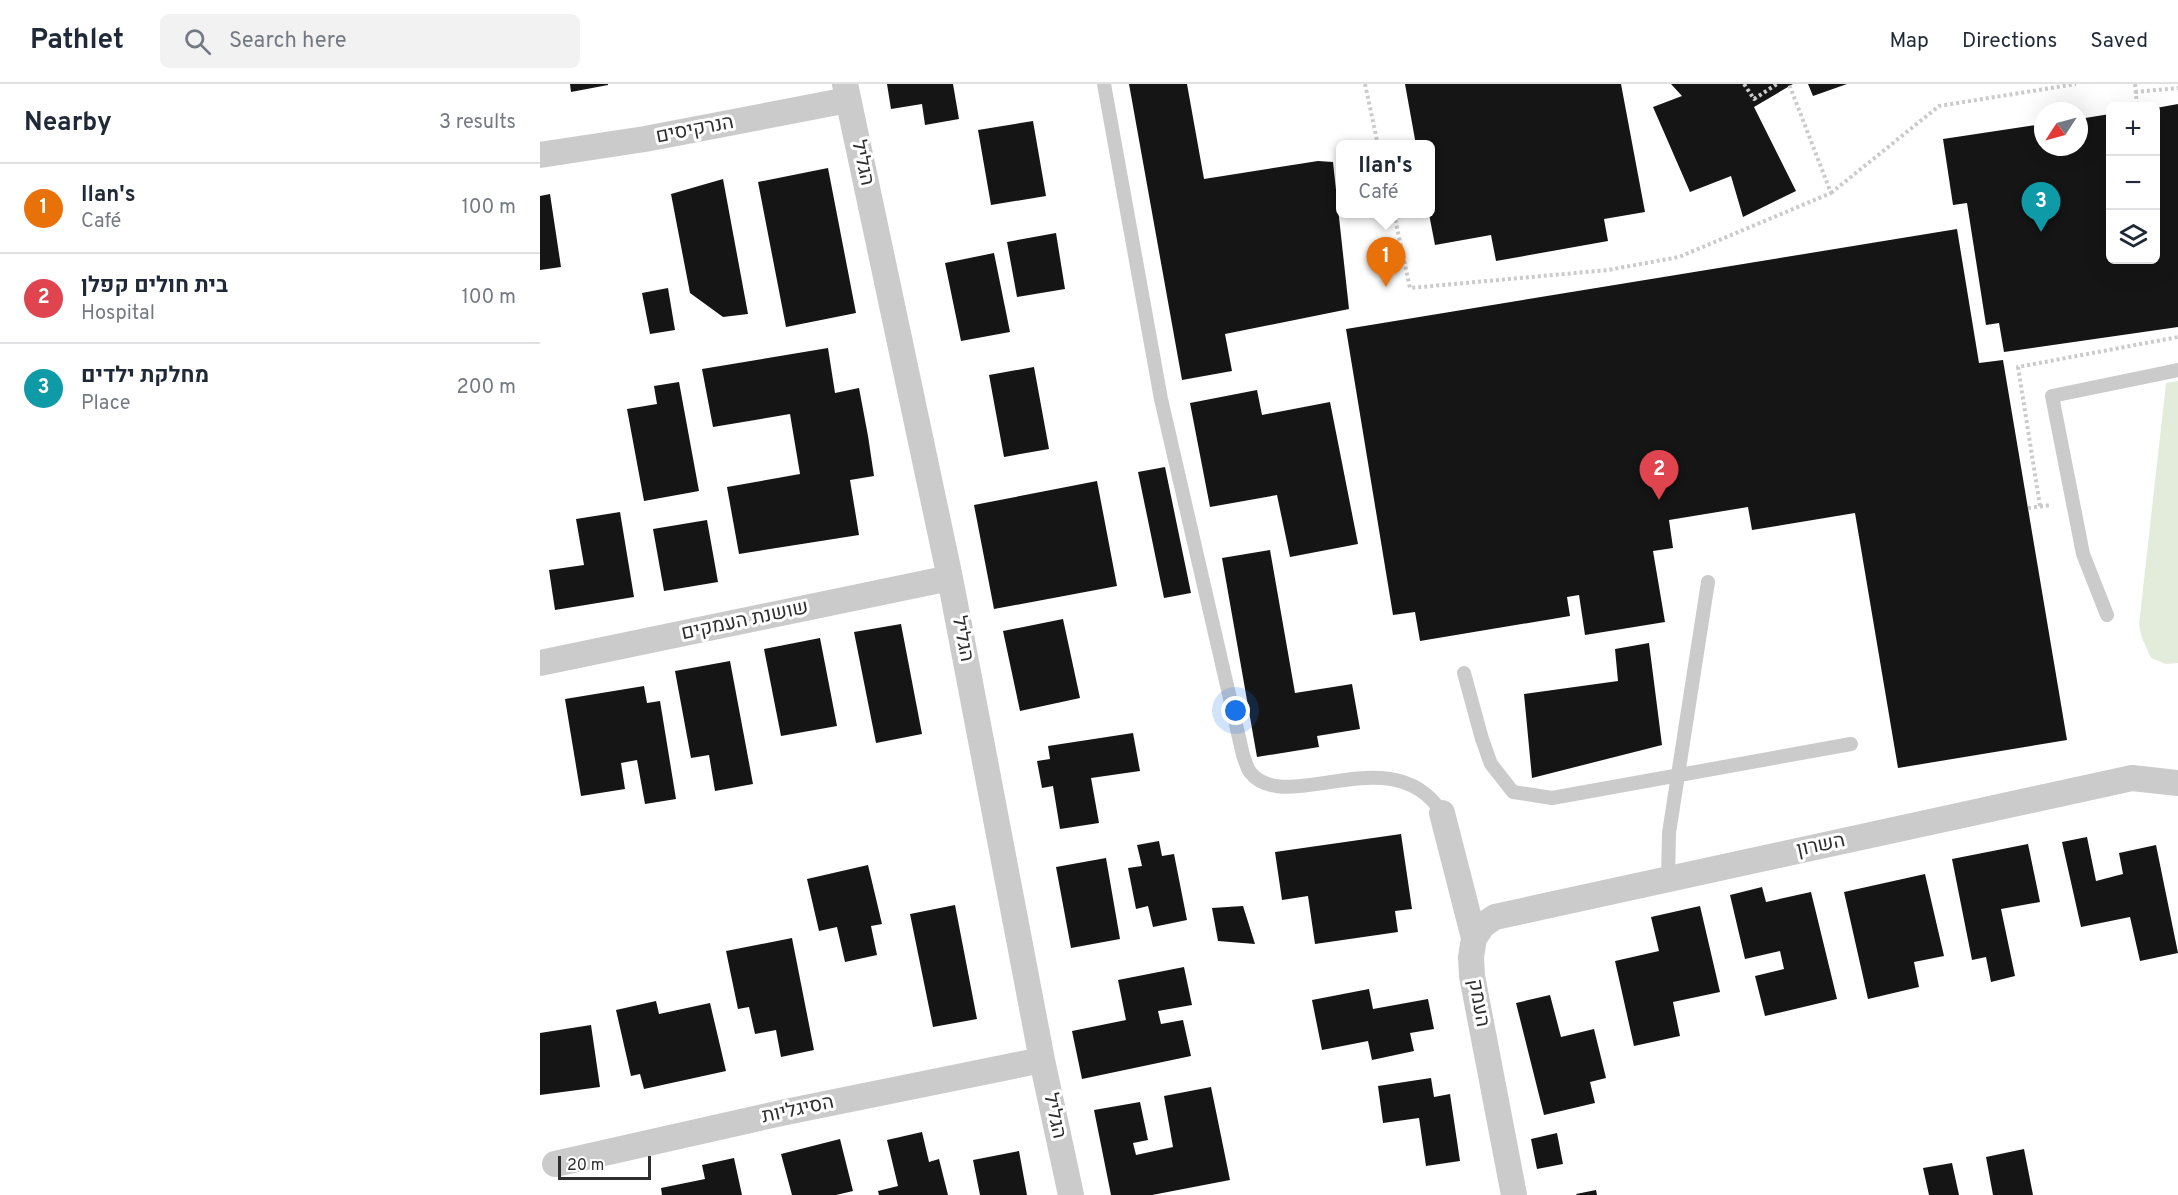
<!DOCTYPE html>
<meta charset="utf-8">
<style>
:root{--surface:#fff;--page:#f2f2f3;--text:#1f2937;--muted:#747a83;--line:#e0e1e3;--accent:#db2777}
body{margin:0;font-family:Overpass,Heebo,sans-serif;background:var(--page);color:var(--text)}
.controls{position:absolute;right:18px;top:18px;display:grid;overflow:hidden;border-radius:9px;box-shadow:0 6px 24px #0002}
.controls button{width:54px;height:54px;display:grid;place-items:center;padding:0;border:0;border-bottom:2px solid var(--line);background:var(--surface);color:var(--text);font:30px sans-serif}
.compass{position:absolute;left:1494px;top:18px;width:54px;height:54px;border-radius:50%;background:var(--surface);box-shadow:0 6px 24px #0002;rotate:234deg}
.scale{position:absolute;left:18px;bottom:15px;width:93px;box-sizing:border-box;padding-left:6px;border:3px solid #2e2e2e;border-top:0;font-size:16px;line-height:21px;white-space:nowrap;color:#2e2e2e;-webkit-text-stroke:4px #fff;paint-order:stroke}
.you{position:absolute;left:696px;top:627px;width:21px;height:21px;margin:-15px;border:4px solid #fff;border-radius:50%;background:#1a73e8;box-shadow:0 0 0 9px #1a73e833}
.badge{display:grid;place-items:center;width:39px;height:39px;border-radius:50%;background:var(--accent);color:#fff;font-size:20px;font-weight:700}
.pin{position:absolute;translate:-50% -50px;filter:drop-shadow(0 2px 3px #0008)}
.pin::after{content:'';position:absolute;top:32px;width:21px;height:18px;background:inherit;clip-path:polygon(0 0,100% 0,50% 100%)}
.popup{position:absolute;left:796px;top:56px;width:99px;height:78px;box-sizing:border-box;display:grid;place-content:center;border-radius:9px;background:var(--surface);filter:drop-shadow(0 2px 4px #0005);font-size:20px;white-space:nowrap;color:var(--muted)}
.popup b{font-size:22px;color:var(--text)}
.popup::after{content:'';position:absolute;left:50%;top:100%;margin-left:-12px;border:12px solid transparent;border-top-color:var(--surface)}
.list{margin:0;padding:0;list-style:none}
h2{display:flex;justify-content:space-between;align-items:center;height:78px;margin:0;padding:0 24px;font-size:26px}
h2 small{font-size:20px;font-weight:400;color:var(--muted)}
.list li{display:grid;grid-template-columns:39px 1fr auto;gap:18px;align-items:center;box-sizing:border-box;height:90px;padding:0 24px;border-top:2px solid var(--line)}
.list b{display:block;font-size:22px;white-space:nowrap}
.list p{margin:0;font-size:20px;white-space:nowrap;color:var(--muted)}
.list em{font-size:20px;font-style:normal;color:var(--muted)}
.icon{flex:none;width:33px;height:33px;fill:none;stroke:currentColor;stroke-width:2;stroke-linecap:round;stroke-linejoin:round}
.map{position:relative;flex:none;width:1638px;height:1111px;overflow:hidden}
header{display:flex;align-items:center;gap:36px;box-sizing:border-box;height:84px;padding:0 30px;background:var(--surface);border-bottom:2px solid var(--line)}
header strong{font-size:28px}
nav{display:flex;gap:33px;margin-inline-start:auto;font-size:21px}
.search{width:420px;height:54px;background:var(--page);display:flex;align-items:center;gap:15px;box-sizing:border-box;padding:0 21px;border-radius:9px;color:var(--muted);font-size:22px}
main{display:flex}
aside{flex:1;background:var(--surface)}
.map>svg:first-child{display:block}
</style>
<header>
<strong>Pathlet</strong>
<div class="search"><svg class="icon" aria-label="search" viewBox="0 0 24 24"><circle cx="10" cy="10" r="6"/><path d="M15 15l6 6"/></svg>Search here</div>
<nav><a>Map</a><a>Directions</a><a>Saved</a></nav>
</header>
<main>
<aside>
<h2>Nearby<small>3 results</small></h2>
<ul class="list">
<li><span class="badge" style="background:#e8710a">1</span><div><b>Ilan's</b><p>Café</p></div><em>100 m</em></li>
<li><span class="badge" style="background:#e0444e">2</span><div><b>בית חולים קפלן</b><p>Hospital</p></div><em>100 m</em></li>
<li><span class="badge" style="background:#0f9aa8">3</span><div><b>מחלקת ילדים</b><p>Place</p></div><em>200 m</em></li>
</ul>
</aside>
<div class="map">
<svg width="1638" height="1111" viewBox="0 0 1638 1111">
<rect width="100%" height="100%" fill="#fff"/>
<path fill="#e3ecdb" d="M1638,297V579L1626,580L1611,574L1602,554L1599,541L1626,299Z"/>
<path fill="#151515" d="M30,0H68V1L31,8Z
M347,0H413L419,35L385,41L382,20L351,25Z
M589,0H647L664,95L778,77L793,78L809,225L685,250L692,287L642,296Z
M865,0H1081L1105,128L1064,135L1068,157L956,177L951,151L895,161L889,130H891V61H876Z
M1131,0H1253L1214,23L1256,107L1203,133L1191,92L1150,108L1113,23L1142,12Z
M1268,0H1307L1273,12Z
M1638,20V243L1464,268L1459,239L1446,241L1427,119L1413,121L1403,55L1503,40V63H1539V35L1570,30V176H1616V24Z
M493,37L506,112L451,121L438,46Z
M288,84L316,229L246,243L218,98Z
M183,95L208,230L183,233L150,209L131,110Z
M10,110L21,183L0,186V112Z
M1417,145L1439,279L1463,276L1527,656L1358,684L1315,429L1212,446L1208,423L1129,436L1133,464L1113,467L1125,538L1045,551L1039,511L1027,513L1030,532L880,557L875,528L853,531L806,245Z
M516,149L525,205L477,213L467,158Z
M454,169L470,248L421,257L405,179Z
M128,204L135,246L110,250L102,209Z
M288,264L295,309L319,304L328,352L334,392L310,396L319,451L199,470L187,403L260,390L250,330L173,343L162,285Z
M494,283L509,365L464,373L449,291Z
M139,298L159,407L104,417L87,325L117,320L114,302Z
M717,306L722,331L790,318L818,460L750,473L737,411L670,423L650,319Z
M625,383L651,509L624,514L598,388Z
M557,397L577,502L454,525L434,421Z
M80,428L94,513L15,526L9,486L44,481L36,435Z
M167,436L178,498L124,507L113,445Z
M730,466L755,609L812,600L820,645L777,652L779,663L717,673L682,474Z
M523,535L540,614L480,627L463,547Z
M361,540L382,650L336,659L314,548Z
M280,554L297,642L241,652L224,565Z
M1109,559L1122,661L992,694L984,610L1078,597L1075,565Z
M190,577L213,700L175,707L169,671L151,674L135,587Z
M104,602L107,619L120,617L136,715L105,720L97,676L81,679L85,705L41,712L25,615Z
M593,649L600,687L551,694L559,739L520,745L513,702L502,704L497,677L510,675L508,662Z
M861,750L872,825L855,827L858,848L775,860L768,812L742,816L735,768Z
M1547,753L1556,797L1583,790L1579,769L1616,761L1638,869L1600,877L1590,833L1541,843L1522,758Z
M619,757L622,772L634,770L647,836L613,843L608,822L596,825L588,784L602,782L597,761Z
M1488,760L1500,818L1461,825L1475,892L1451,898L1446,873L1432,876L1412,775Z
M566,774L580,855L531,864L516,783Z
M328,781L342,840L331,842L337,871L305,878L297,843L279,847L267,795Z
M1385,790L1404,872L1374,878L1379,903L1328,915L1304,808Z
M1222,803L1226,818L1271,808L1297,915L1225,932L1215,892L1244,885L1240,867L1205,875L1190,811Z
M415,821L437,935L393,943L370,830Z
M703,822L715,860L678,857L672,824Z
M1160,822L1180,908L1133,918L1140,952L1094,962L1075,877L1119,867L1111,833Z
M252,854L274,966L241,973L236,946L215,950L209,923L198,925L186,867Z
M644,883L652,921L618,927L621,940L643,936L651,972L542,995L532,947L586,936L578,896Z
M829,905L833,925L888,915L894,945L870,949L874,967L832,976L828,957L782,966L772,916Z
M1010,911L1021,953L1054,945L1066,994L1050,998L1055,1019L1004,1031L976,919Z
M116,917L119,930L170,919L186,987L104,1005L100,990L91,992L76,926Z
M51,941L60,1003L0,1011V949Z
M891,994L894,1013L910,1010L920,1077L886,1082L879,1034L843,1039L838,1002Z
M671,1003L690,1096L612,1111H571L554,1026L600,1018L608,1056L593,1059L596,1071L633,1063L624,1012Z
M382,1048L389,1078L399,1075L408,1111H339L338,1107L358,1102L347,1056Z
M1017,1049L1023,1080L997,1085L991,1055Z
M300,1055L313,1107L296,1111H252L241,1070Z
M1484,1065L1493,1111H1453L1446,1073Z
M479,1067L487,1111H440L433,1076Z
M194,1074L202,1111H122L121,1104L165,1095L162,1081Z
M1412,1079L1419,1111H1389L1383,1084Z
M1056,1106L1057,1111H1037L1036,1110Z"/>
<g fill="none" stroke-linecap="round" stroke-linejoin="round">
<path stroke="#cbcbcb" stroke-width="4" stroke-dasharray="3 3" stroke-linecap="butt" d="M825,0L838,61
M1204,0L1214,15L1237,0
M1595,0L1597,22
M1595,8L1638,4
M1291,109L1399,22L1536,0
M854,130L870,204L1068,186L1139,173L1291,109L1249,0
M1500,422L1478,283L1638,253
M1488,424L1511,421"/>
<path stroke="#cbcbcb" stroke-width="14" d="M564,0L621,315L703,671C705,676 707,684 710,688C745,734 853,651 902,729
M1567,531L1543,470L1512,312L1638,286
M924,589L942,655L951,680L973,708L1012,714L1311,660
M1128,795L1129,749L1168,498"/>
<path stroke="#cbcbcb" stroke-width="26" d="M305,0L410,494L502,976L531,1111
M0,71L105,55L308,16
M0,579L410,494
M902,729L934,854L931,873L932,892L974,1111
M934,854L943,841L955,833L1592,694L1638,699
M15,1080L241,1029L502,976"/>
</g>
<g text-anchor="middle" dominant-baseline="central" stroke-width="6" stroke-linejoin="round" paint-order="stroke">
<g font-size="20" fill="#2e2e2e" stroke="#fff">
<text transform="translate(155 46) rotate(-11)">הנרקיסים</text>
<text transform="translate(322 79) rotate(78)">הגליל</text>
<text transform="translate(205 537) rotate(-12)">שושנת העמקים</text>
<text transform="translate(422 555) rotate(79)">הגליל</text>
<text transform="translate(1281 762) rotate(-12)">השרון</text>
<text transform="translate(938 919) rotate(80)">העמק</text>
<text transform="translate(258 1026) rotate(-12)">הסיגליות</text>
<text transform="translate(514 1032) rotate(78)">הגליל</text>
</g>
</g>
</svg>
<div class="controls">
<button>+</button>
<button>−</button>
<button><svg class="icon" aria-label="layers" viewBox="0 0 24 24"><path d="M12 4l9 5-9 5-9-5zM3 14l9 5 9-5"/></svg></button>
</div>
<svg class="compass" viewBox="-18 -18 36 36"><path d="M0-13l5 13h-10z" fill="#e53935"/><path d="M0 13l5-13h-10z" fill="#747a83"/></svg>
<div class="scale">20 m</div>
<div class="you"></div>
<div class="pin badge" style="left:846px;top:203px;background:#e8710a">1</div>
<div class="popup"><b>Ilan's</b>Café</div>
<div class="pin badge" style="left:1119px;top:416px;background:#e0444e">2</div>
<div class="pin badge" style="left:1501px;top:148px;background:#0f9aa8">3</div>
</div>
</main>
